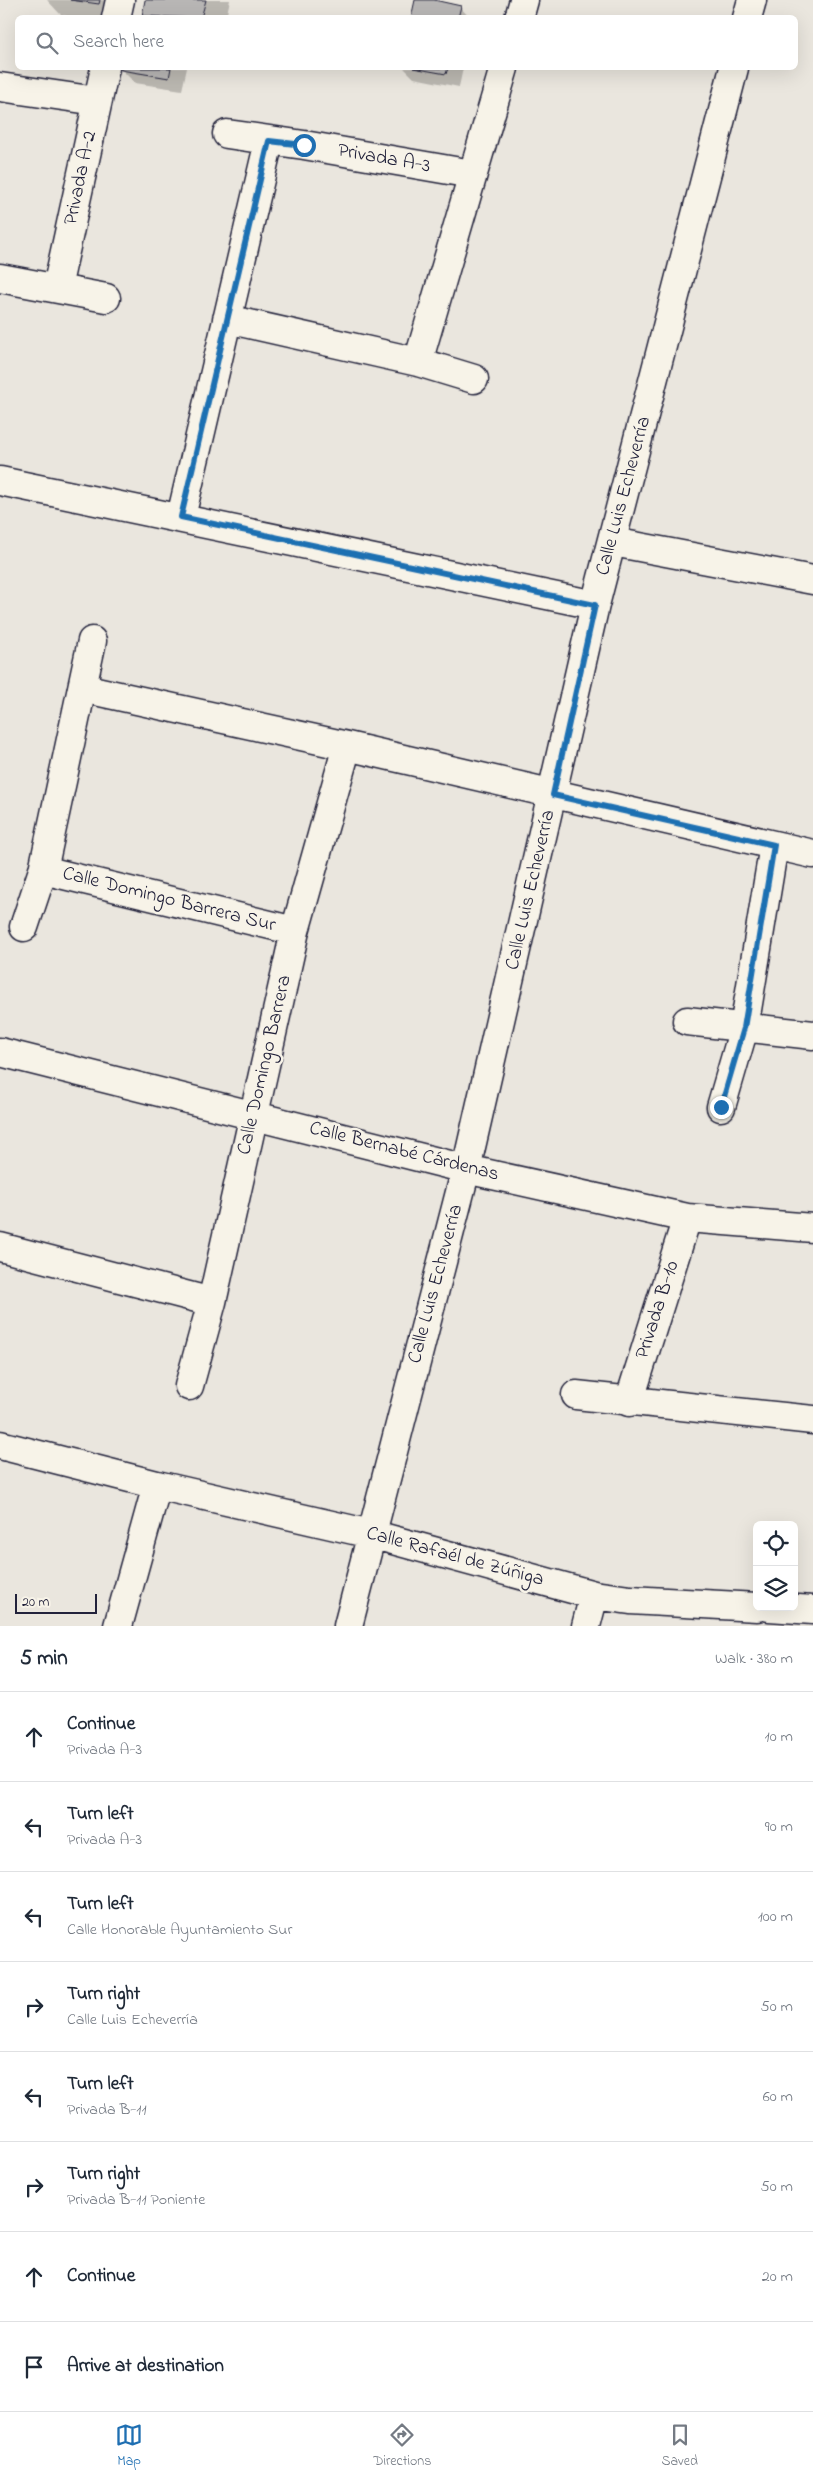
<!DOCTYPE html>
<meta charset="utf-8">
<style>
:root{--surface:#fff;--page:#f6f6f7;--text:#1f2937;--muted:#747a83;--line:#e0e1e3;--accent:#1f6fb2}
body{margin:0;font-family:"Indie Flower",sans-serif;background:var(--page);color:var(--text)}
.controls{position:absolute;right:15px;bottom:15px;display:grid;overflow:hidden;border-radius:8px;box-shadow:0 5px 20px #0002}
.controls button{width:45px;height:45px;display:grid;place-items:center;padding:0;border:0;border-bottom:1px solid var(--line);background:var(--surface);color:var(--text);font:25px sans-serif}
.scale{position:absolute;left:15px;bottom:12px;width:82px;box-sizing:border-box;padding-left:5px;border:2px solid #22223b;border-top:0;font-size:14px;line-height:18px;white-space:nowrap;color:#22223b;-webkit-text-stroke:4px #f7f3e8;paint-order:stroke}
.stop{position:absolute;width:15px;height:15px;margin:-11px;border:4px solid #1f6fb2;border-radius:50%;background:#fff}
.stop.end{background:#1f6fb2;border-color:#fff;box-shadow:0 1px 5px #0008}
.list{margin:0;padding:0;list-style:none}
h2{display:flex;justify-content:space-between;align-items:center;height:65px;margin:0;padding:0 20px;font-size:21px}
h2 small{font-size:16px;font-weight:400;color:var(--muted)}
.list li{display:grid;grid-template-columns:32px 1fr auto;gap:15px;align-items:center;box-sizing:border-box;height:90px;padding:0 20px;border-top:1px solid var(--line)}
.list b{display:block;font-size:19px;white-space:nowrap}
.list p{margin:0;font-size:16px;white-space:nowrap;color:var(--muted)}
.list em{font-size:16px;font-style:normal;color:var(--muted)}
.icon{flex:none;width:28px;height:28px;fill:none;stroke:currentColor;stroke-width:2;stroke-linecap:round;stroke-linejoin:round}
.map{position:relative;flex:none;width:813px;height:1626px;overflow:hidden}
.search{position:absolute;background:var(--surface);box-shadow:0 5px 20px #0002;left:15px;right:15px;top:15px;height:55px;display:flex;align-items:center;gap:12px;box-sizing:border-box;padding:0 18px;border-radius:8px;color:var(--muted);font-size:19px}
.sheet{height:785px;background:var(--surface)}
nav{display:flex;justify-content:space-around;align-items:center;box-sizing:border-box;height:70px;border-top:1px solid var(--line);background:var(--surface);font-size:14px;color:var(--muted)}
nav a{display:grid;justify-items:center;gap:2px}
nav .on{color:var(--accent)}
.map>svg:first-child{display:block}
</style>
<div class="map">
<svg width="813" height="1626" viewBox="0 0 813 1626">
<rect width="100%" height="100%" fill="#eae6de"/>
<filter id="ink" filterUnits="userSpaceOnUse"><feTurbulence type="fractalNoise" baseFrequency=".02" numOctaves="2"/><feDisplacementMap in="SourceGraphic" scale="10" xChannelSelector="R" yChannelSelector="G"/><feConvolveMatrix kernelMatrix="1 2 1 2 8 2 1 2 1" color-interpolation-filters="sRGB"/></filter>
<g filter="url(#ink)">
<path fill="#0003" d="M47,0H123L120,18H80L61,15Z
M146,0H230L226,18H145L143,16Z
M417,0H428L460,7L470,18H412Z
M123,68H187L182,90L135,83L122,70Z
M404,68H463L459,87L414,78Z"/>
<path fill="#b8b6b5" stroke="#22223b" d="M70,0H100L99,4Z
M145,0H206L201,18L142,16Z
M415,0H434L461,6L458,18H411Z
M121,68H171L169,78L121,70Z
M413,68H448L446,74Z"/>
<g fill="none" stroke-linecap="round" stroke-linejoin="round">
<defs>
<path id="minor" d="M116,18L120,0
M519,18L524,0
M747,18L752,0
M0,87L97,101
M227,134L304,145L472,174
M0,278L106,298
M57,288L105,68
M227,319L418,362L474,379
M418,362L504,68
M0,481L595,605
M181,517L269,141
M613,542L813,580
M82,688L347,746L813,854
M43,870L295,931
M24,927L43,870L92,641
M687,1021L813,1035
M0,1052L466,1169L687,1218L813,1228
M721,1107L744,1028L774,845
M0,1247L212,1302
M189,1386L212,1302L295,931L347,746
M576,1395L813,1420
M629,1402L687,1218
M0,1445L157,1485L371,1534L594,1595L630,1600L757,1607
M769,1607L813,1610
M118,1626L157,1485
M348,1626L466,1169L595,605L734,68
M586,1626L594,1595"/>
</defs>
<use href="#minor" stroke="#22223b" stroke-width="31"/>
<use href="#minor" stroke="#f7f3e8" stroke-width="28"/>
</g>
</g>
<g fill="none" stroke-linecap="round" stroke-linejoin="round" filter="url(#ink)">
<path stroke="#1f6fb2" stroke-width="6" d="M304,145L269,141L181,517L595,605L553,795L774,845L744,1028L721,1107"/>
</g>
<g text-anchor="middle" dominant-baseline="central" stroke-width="5" stroke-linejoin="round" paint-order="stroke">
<g font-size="20" fill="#22223b" stroke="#f7f3e8">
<text transform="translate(384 159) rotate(10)">Privada A-3</text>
<text transform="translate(81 178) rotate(-78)">Privada A-2</text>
<text transform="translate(624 496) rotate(-75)">Calle Luis Echeverría</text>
<text transform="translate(531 890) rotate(-77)">Calle Luis Echeverría</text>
<text transform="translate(169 900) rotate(14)">Calle Domingo Barrera Sur</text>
<text transform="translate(265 1065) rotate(-77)">Calle Domingo Barrera</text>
<text transform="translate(404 1152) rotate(14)">Calle Bernabé Cárdenas</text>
<text transform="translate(436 1284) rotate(-75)">Calle Luis Echeverría</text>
<text transform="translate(658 1310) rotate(-72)">Privada B-10</text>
<text transform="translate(455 1557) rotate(15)">Calle Rafaél de Zúñiga</text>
</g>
</g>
</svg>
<div class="controls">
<button><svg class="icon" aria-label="locate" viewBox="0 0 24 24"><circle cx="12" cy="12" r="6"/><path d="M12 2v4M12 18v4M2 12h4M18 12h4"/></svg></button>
<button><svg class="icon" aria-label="layers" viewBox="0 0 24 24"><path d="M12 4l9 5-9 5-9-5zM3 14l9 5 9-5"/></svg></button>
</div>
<div class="scale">20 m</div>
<div class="stop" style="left:304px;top:145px"></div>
<div class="stop end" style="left:721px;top:1107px"></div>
<div class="search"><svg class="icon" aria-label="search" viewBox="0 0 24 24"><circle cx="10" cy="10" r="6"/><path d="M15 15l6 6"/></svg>Search here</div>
</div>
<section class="sheet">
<h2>5 min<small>Walk · 380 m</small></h2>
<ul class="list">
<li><svg class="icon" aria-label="ahead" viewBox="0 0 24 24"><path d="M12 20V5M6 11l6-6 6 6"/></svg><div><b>Continue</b><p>Privada A-3</p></div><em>10 m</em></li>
<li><svg class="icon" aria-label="left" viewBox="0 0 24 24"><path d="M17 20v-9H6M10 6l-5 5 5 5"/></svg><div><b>Turn left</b><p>Privada A-3</p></div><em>90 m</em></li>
<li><svg class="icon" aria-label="left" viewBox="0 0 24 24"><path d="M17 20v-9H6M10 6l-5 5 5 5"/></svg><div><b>Turn left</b><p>Calle Honorable Ayuntamiento Sur</p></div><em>100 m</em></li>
<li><svg class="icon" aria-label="right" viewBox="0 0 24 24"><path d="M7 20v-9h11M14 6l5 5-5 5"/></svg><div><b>Turn right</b><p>Calle Luis Echeverría</p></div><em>50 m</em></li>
<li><svg class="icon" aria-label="left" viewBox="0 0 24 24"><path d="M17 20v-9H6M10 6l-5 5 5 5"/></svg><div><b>Turn left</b><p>Privada B-11</p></div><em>60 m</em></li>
<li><svg class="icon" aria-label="right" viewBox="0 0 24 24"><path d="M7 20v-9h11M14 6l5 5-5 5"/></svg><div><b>Turn right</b><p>Privada B-11 Poniente</p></div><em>50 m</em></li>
<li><svg class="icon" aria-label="ahead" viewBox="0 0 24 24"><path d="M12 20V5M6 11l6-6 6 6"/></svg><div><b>Continue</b></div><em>20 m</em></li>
<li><svg class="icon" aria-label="arrive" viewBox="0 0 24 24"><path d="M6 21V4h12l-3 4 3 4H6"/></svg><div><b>Arrive at destination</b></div></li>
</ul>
</section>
<nav>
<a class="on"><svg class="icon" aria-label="map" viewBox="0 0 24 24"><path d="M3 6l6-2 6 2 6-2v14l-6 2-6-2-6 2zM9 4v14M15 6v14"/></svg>Map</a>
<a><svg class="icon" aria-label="directions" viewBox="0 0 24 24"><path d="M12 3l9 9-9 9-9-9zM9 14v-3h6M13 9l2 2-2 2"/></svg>Directions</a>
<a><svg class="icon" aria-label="saved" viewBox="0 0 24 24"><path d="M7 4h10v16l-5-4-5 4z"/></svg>Saved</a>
</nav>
